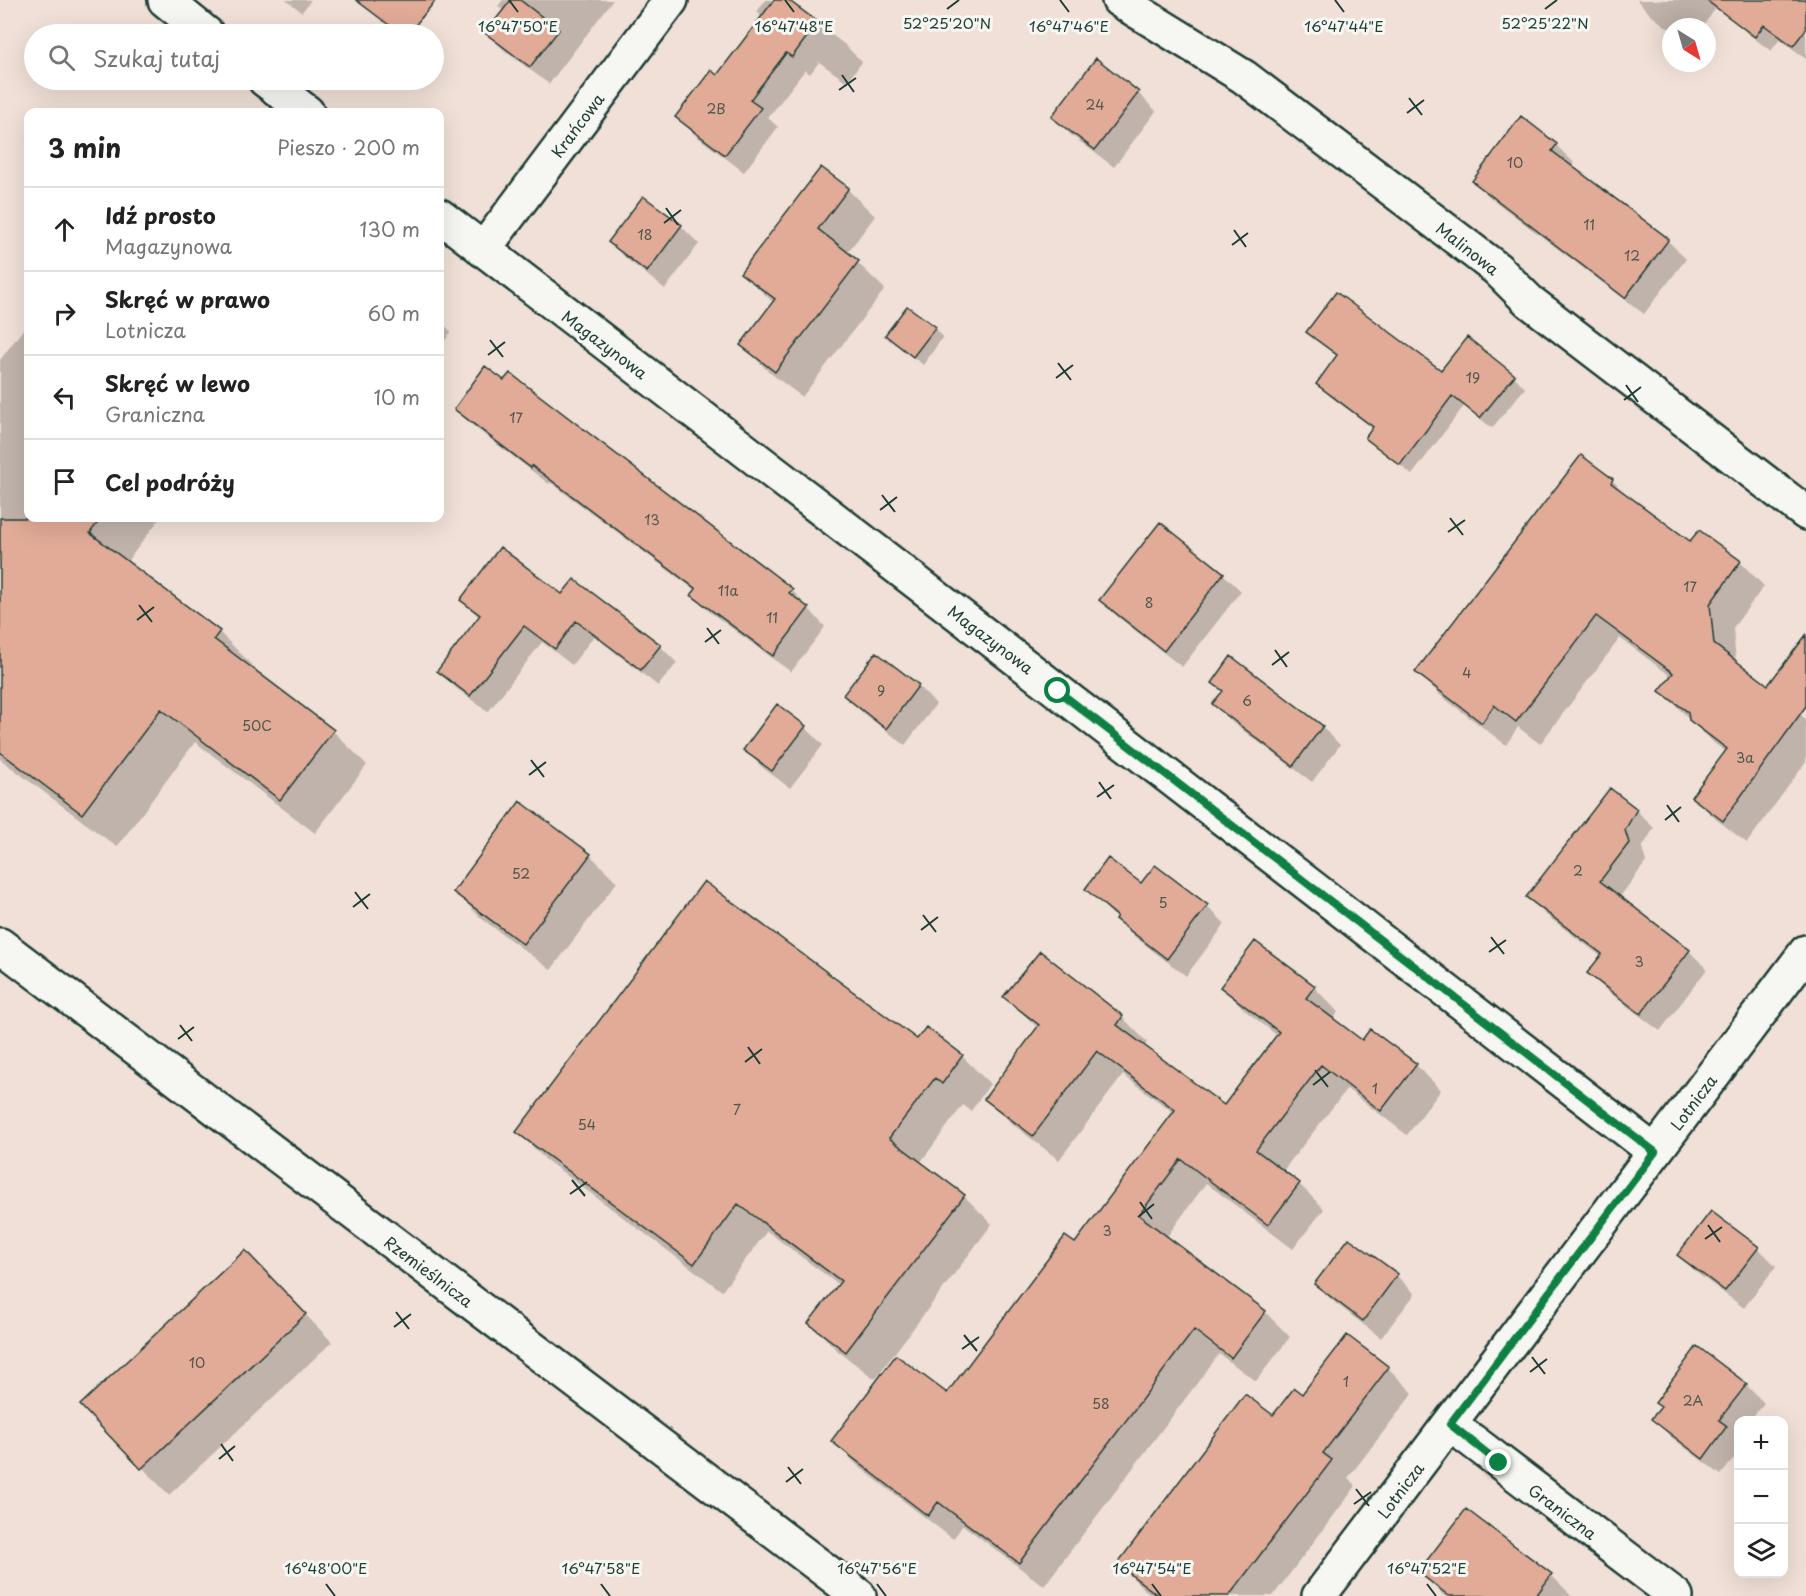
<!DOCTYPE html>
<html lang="pl">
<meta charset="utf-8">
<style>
:root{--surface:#fff;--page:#f2f2f2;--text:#222;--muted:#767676;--line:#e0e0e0}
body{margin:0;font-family:"Playpen Sans",sans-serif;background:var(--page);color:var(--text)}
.controls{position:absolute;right:18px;bottom:18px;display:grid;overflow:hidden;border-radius:12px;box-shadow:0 6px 24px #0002}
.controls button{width:54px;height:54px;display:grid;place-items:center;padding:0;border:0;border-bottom:2px solid var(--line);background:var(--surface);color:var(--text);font:30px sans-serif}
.compass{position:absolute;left:1662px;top:18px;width:54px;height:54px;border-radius:50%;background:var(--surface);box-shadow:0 6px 24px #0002;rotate:143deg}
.stop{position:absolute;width:18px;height:18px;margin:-14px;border:4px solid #0b8043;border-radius:50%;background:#fff}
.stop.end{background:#0b8043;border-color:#fff;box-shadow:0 2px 6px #0008}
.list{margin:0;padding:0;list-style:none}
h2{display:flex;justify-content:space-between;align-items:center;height:78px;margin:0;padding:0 24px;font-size:26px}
h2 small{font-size:20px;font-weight:400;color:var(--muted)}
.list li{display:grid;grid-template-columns:39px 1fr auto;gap:18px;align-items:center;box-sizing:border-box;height:84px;padding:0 24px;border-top:2px solid var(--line)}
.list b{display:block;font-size:22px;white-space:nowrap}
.list p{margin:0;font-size:20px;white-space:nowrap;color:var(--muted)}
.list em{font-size:20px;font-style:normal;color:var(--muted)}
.icon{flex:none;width:33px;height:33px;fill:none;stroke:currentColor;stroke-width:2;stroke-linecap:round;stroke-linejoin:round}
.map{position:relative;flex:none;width:1806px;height:1596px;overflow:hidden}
.search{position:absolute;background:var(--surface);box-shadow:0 6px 24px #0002;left:24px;top:24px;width:420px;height:66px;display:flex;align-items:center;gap:15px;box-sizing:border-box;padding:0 21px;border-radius:33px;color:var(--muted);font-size:22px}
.panel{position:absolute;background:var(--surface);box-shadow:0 6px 24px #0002;left:24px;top:108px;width:420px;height:414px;border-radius:12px}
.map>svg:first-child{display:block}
</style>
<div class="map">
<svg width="1806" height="1596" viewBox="0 0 1806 1596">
<rect width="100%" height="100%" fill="#f0e0d7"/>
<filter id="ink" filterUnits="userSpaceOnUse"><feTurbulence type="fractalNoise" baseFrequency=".0167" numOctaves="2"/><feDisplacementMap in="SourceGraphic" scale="12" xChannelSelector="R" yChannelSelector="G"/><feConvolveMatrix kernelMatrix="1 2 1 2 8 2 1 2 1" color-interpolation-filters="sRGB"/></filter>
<g filter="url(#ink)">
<path fill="#0003" d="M286,0H311L302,12Z
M503,0H613L549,84L505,51L487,33L504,11L498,6Z
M765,0H785L844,44L862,62L847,82L819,62L810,74L805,70L768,118L778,127L744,172L695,135L677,117L717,77L763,18L757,12Z
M1637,0H1722L1702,27H1671V30L1652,16Z
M1748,0H1806V59L1780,39L1771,51L1748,34L1733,19Z
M1096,60L1138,93L1156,111L1114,167L1071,135L1053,117Z
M1521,118L1556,145L1574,163L1571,168L1668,241L1686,259L1644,314L1492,199L1474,181Z
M848,190L875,216L847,253L885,289L802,397L769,372L742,345L774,303L742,273Z
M681,226L699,244L665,289L628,260L610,242Z
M440,320L451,332L440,347Z
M28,323V518H160L127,562L219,632L253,666L251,669L333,731L367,765L315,833L195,742L117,847L0,759V360Z
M935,328L943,337L923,365L887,335Z
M1308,332L1441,372L1514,376L1525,388L1492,428L1464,406L1412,475L1367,438L1374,429L1330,396L1318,384L1338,357Z
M456,409L785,600L793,591L825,627L791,672L710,612L693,595L696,591L550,482L549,484L473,426Z
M1612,480L1631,500L1691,543L1699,532L1740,562L1764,586L1733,628L1736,662L1789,702L1806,720V762L1747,843L1717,820L1693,797L1726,752L1714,743L1661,691L1672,677L1620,638L1540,744L1518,727L1506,745L1440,695L1417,671Z
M1160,524L1223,574L1241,591L1182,667L1118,617L1101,600Z
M563,596L660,646L677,663L658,686L594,636L572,665L542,642L488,712L456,688L439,671L480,618L462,600Z
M876,654L918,686L936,704L905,745L863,713L845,695Z
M1232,658L1322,727L1340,745L1312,782L1232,722L1214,704L1224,692L1214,682Z
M805,727L823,745L790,788L763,768L745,750Z
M1636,810L1654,828L1642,848L1646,862L1619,898L1689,951L1707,969L1660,1031L1607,991L1589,973L1602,957L1546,915L1528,897Z
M590,855L617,882L551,970L482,919L455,892Z
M1142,886L1207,906L1225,924L1186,976L1135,937L1087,889Z
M1040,953L1122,1017L1147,1042L1144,1047L1224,1107L1278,1036L1247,1012L1222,987H1314L1338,1012L1333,1020L1362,1042L1416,1065L1441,1090L1407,1135L1347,1089L1282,1172L1299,1184L1324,1209L1293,1249L1206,1183L1166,1238L1265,1312L1290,1337L1256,1381L1219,1354L1044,1586L963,1525L953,1539L858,1466L833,1441L947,1395L1076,1245L1174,1113L1123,1075L1059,1160L1011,1123L986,1098L1038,1028L1005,997Z
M926,1029L962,1056L990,1084L971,1111L963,1105L920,1163L964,1196L992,1224L875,1379L838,1351L810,1323L839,1285L767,1231L722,1291L546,1160L518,1132L917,1042Z
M1711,1213L1758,1248L1776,1266L1744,1308L1697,1273L1679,1255Z
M1349,1240L1397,1276L1415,1294L1381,1338L1334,1302L1316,1284Z
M245,1252L332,1342L169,1495L82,1405Z
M1347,1337L1388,1368L1413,1393L1348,1478L1356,1486L1273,1596H1153L1144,1589L1119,1564L1302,1396Z
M1746,1385L1764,1403L1750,1420H1738V1436L1737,1438L1738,1440V1453L1721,1475L1671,1437L1653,1419Z
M1466,1511L1551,1575L1572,1596H1444L1420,1572Z"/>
<path fill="#e1ab97" stroke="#1f3d34" stroke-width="1.5" d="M356,0H436L408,34H401Z
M511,0H520L559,30L530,67L485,33Z
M774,0H788L818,22L792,57L786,53L750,100L761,108L725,155L675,117L711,70L717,75Z
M1706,0H1806V29L1793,46L1764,25L1755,37Z
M1096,58L1139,92L1095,150L1051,117Z
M1521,116L1557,144L1552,151L1669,239L1625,298L1472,181Z
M821,167L849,188L818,229L859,261L775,372L740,345L775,299L740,273Z
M643,196L682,225L647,272L608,242Z
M1336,292L1441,370L1467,337L1515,375L1480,418L1452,396L1400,465L1365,438L1373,427L1316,384L1337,355L1306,332Z
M907,306L936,327L913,357L885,335Z
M485,366L504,380L510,373L793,589L789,593L809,608L773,656L691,595L696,589L532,466L531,468L454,409Z
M1581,455L1613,479L1611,483L1690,541L1699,530L1741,561L1710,604L1714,644L1768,685L1806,635V706L1723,821L1691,797L1727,749L1689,720L1688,712L1659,691L1673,673L1596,616L1516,722L1494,705L1482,723L1415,672Z
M0,518H101L90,533L220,631L214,639L334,730L280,800L161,709L82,814L0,752Z
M1160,522L1224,573L1164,651L1099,600Z
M500,547L562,594L574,579L661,645L641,670L576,621L555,649L524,626L470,696L437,671L480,615L460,600Z
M876,652L919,685L886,729L843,695Z
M1231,656L1323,726L1293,766L1212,704L1223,691L1212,683Z
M777,704L806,726L772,771L743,750Z
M1610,788L1637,809L1625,830L1629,843L1600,881L1690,950L1641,1014L1587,973L1602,954L1526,897Z
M520,801L591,854L523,944L453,892Z
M1108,858L1141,883L1155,865L1208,905L1167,959L1115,919L1117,916L1085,889Z
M704,881L917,1039L926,1027L963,1055L942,1084L935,1078L889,1138L965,1195L846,1352L808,1323L841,1281L738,1204L694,1264L516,1132Z
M1255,941L1315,986L1306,998L1362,1040L1370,1029L1417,1064L1381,1111L1321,1065L1256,1150L1300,1183L1268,1225L1181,1159L1139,1215L1266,1311L1231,1358L1194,1330L1019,1563L938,1502L928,1516L831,1441L896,1355L947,1393L1065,1236L1075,1243L1175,1110L1097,1051L1033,1136L984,1099L1039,1025L1003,997L1040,951L1123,1016L1117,1025L1224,1105L1279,1032L1220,987Z
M1711,1211L1759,1247L1725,1291L1677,1255Z
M1349,1238L1398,1274L1363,1321L1314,1284Z
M245,1250L306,1314L141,1469L80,1405Z
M1347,1335L1389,1367L1323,1453L1332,1460L1229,1596H1159L1117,1564L1245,1394L1273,1415L1294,1388L1302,1394Z
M1697,1346L1747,1384L1719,1420L1727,1426L1703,1459L1651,1419L1661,1407L1655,1403Z
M1466,1509L1552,1574L1536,1596H1449L1418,1572Z"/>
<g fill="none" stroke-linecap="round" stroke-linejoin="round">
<defs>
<path id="minor" d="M165,0L207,34
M1119,0L1244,77L1497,269L1529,301L1806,513
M265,80L307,112
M440,216L1006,651L1655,1152
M483,250L671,0
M0,945L859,1596
M1450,1424L1676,1596
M1319,1596L1806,952"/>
</defs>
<use href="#minor" stroke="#1f3d34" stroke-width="38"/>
<use href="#minor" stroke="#f6f6f2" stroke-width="33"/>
</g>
</g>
<g fill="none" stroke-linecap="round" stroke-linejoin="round" filter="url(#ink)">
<path stroke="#0b8043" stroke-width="8" d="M1058,691L1655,1152L1450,1424L1499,1463"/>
</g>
<path fill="none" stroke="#1f3d34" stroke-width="2" d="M509,0L518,12M785,0L794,12M1060,0L1069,12M1335,0L1344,12M947,9L959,0M1545,9L1557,0M842,75L854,92M839,90L856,78M1409,98L1422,115M1407,113L1424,100M666,208L678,225M664,223L681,210M1234,230L1246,247M1232,245L1248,233M490,340L503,357M488,355L505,342M1058,363L1071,380M1056,378L1073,365M1626,385L1638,402M1624,400L1641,387M882,495L895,512M880,510L897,497M1450,518L1463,535M1448,532L1465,520M139,605L152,622M137,620L154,607M707,628L719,644M705,642L721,630M1275,650L1287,667M1272,665L1289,652M531,760L544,777M529,775L546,762M1099,782L1111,799M1097,797L1114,785M1667,805L1679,822M1665,820L1681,807M355,892L368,909M353,907L370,894M923,915L936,932M921,930L938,917M1491,937L1504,954M1489,952L1506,940M180,1025L192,1041M178,1039L194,1027M748,1047L760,1064M745,1062L762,1049M1315,1070L1328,1087M1313,1085L1330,1072M572,1180L585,1196M570,1194L587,1182M1140,1202L1152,1219M1138,1217L1154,1204M1708,1225L1720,1242M1705,1239L1722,1227M396,1312L409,1329M394,1327L411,1314M964,1335L977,1351M962,1349L979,1337M1532,1357L1545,1374M1530,1372L1547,1359M221,1444L233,1461M219,1459L235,1446M788,1467L801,1484M786,1482L803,1469M1356,1489L1369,1506M1354,1504L1371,1492M326,1584L335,1596M601,1584L610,1596M877,1584L886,1596M1152,1584L1161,1596M1427,1584L1436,1596"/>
<g text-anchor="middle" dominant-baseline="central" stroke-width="6" stroke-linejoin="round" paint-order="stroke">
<g font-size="14" fill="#50584d">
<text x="1095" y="104">24</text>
<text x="716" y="108">2B</text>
<text x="1515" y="162">10</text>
<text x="1589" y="224">11</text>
<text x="645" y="234">18</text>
<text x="1632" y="255">12</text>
<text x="1473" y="377">19</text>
<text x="516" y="417">17</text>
<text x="652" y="519">13</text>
<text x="1690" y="586">17</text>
<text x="728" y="590">11a</text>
<text x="1149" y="602">8</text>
<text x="772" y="617">11</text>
<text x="1467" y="672">4</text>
<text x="881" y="690">9</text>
<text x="1247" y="700">6</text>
<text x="257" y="725">50C</text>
<text x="1745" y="757">3a</text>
<text x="1578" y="870">2</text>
<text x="521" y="873">52</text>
<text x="1163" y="902">5</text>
<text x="1639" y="961">3</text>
<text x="1375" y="1088">1</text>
<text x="737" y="1109">7</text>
<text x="587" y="1124">54</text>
<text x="1107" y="1230">3</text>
<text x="197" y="1362">10</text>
<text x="1346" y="1381">1</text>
<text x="1693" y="1400">2A</text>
<text x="1101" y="1403">58</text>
</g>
<g font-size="16" fill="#1f3d34" stroke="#f6f6f2">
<text transform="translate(577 125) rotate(-53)">Krańcowa</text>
<text transform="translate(1468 248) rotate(38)">Malinowa</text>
<text transform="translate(605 344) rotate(37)">Magazynowa</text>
<text transform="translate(991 639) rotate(37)">Magazynowa</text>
<text transform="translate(1693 1102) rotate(-53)">Lotnicza</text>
<text transform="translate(429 1271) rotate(37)">Rzemieślnicza</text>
<text transform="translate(1400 1490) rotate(-53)">Lotnicza</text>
<text transform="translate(1563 1511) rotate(37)">Graniczna</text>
</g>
</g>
<g font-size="15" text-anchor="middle" fill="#1f3d34" stroke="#f6f6f2" stroke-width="6" stroke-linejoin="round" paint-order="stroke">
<text x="947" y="29">52°25'20"N</text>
<text x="1545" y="29">52°25'22"N</text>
<text x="518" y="32">16°47'50"E</text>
<text x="794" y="32">16°47'48"E</text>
<text x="1344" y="32">16°47'44"E</text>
<text x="1069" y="32">16°47'46"E</text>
<text x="326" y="1574">16°48'00"E</text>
<text x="601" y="1574">16°47'58"E</text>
<text x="877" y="1574">16°47'56"E</text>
<text x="1152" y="1574">16°47'54"E</text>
<text x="1427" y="1574">16°47'52"E</text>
</g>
</svg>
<div class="controls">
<button>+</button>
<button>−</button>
<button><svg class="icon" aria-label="layers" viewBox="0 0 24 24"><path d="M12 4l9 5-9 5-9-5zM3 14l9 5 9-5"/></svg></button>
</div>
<svg class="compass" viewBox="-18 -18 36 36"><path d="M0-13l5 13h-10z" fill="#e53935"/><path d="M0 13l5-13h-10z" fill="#767676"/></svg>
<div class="stop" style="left:1058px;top:691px"></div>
<div class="stop end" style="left:1499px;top:1463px"></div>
<div class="search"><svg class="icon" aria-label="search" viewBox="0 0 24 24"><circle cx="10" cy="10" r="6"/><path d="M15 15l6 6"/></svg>Szukaj tutaj</div>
<section class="panel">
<h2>3 min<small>Pieszo · 200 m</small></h2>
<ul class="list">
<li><svg class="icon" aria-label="ahead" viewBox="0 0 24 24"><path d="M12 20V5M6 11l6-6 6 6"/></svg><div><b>Idź prosto</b><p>Magazynowa</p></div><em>130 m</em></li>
<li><svg class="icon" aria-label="right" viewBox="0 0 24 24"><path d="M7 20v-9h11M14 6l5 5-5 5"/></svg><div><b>Skręć w prawo</b><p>Lotnicza</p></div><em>60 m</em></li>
<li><svg class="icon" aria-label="left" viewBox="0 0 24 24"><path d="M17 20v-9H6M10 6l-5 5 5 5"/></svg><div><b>Skręć w lewo</b><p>Graniczna</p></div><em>10 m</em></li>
<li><svg class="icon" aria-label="arrive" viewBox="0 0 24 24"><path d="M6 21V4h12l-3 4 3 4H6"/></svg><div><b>Cel podróży</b></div></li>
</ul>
</section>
</div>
